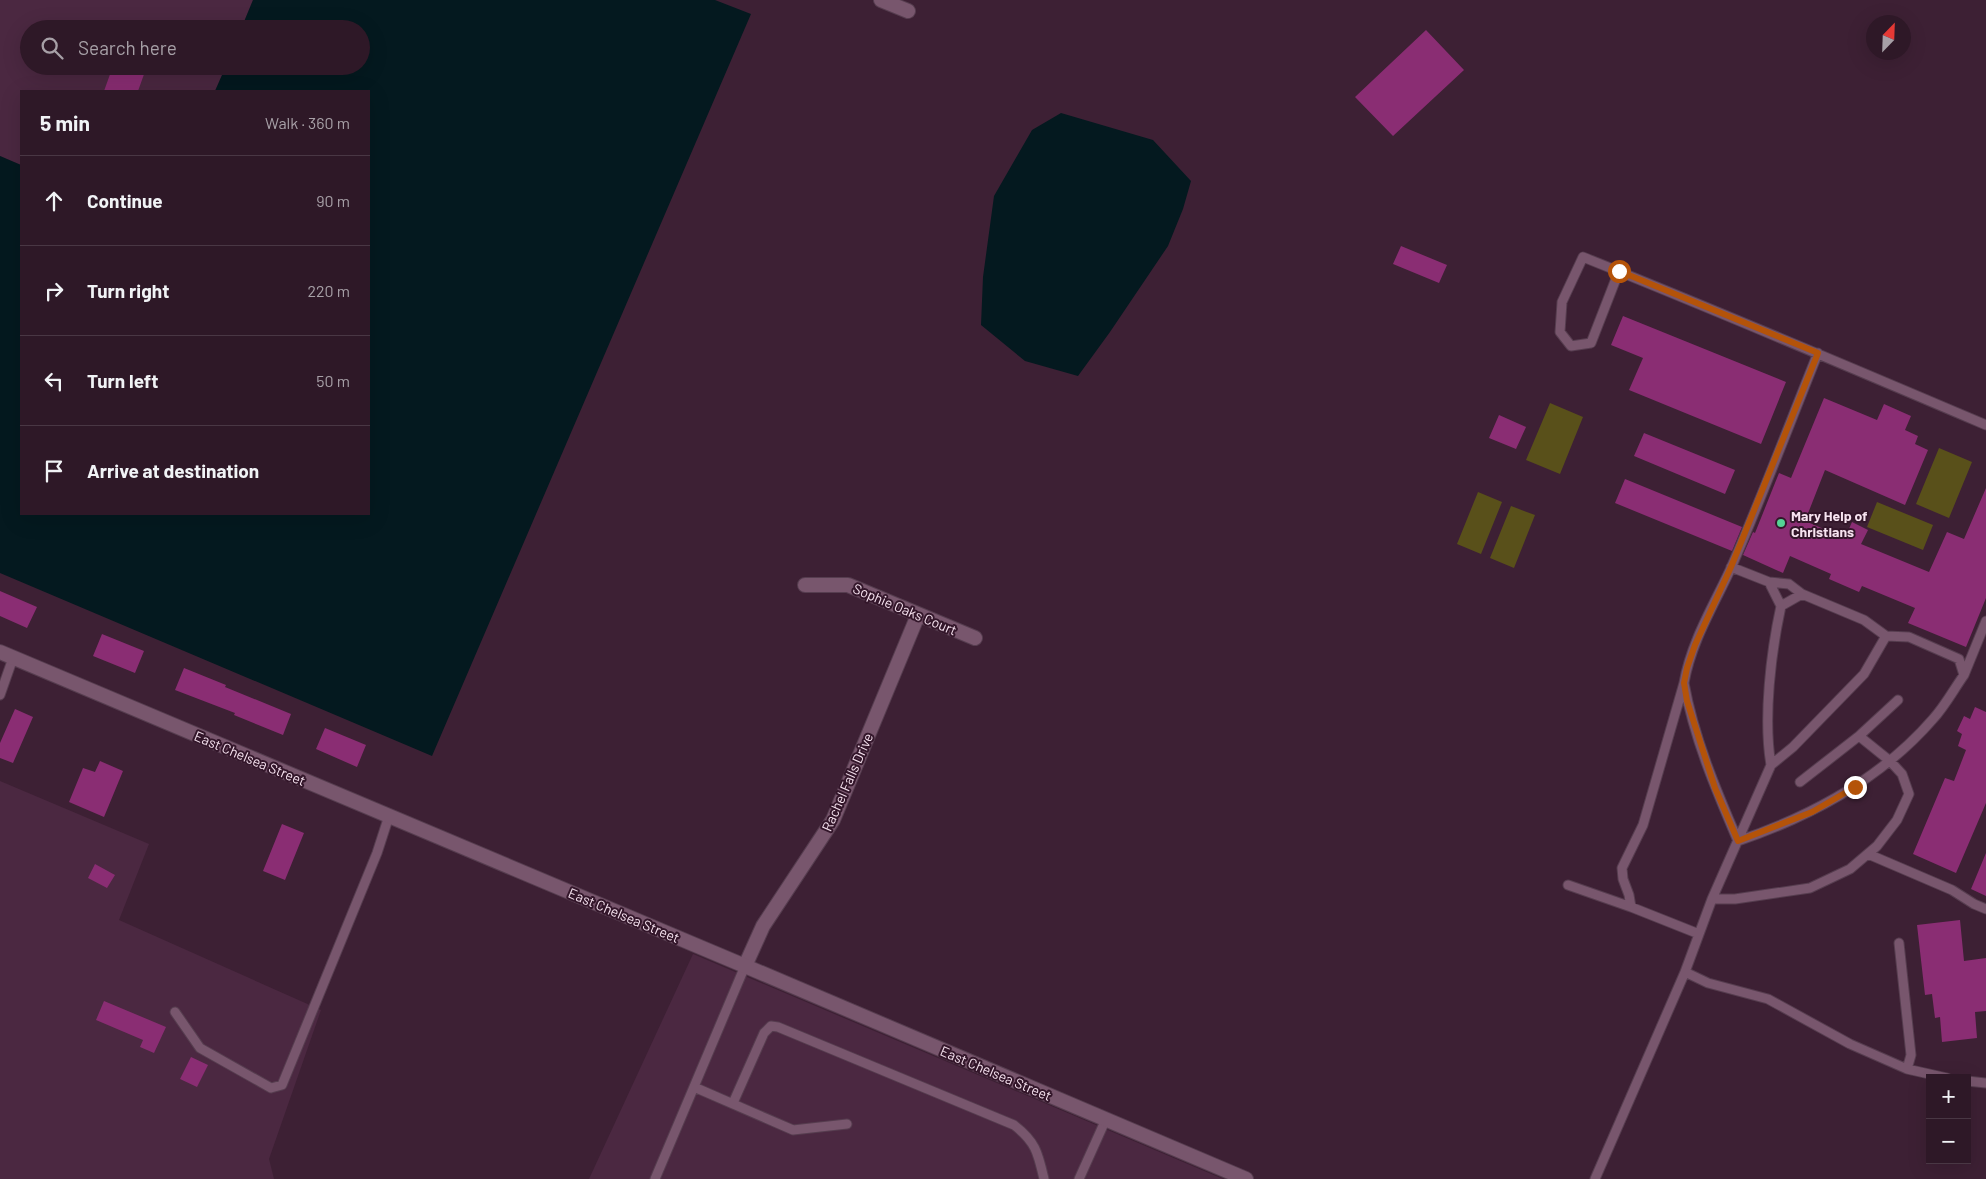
<!DOCTYPE html>
<meta charset="utf-8">
<style>
:root{--surface:#2e1827;--page:#36212f;--text:#f1f3f6;--muted:#a7a0a7;--line:#493744}
body{margin:0;font-family:Barlow,sans-serif;background:var(--page);color:var(--text)}
.controls{position:absolute;right:15px;bottom:15px;display:grid;overflow:hidden;border-radius:0px;box-shadow:0 5px 20px #0002}
.controls button{width:45px;height:45px;display:grid;place-items:center;padding:0;border:0;border-bottom:1px solid var(--line);background:var(--surface);color:var(--text);font:25px sans-serif}
.compass{position:absolute;left:1866px;top:15px;width:45px;height:45px;border-radius:50%;background:var(--surface);box-shadow:0 5px 20px #0002;rotate:23deg}
.stop{position:absolute;width:15px;height:15px;margin:-11px;border:4px solid #b45309;border-radius:50%;background:#fff}
.stop.end{background:#b45309;border-color:#fff;box-shadow:0 1px 5px #0008}
.list{margin:0;padding:0;list-style:none}
h2{display:flex;justify-content:space-between;align-items:center;height:65px;margin:0;padding:0 20px;font-size:21px}
h2 small{font-size:16px;font-weight:400;color:var(--muted)}
.list li{display:grid;grid-template-columns:32px 1fr auto;gap:15px;align-items:center;box-sizing:border-box;height:90px;padding:0 20px;border-top:1px solid var(--line)}
.list b{display:block;font-size:19px;white-space:nowrap}
.list em{font-size:16px;font-style:normal;color:var(--muted)}
.icon{flex:none;width:28px;height:28px;fill:none;stroke:currentColor;stroke-width:2;stroke-linecap:round;stroke-linejoin:round}
.map{position:relative;flex:none;width:1986px;height:1179px;overflow:hidden}
.search{position:absolute;background:var(--surface);box-shadow:0 5px 20px #0002;left:20px;top:20px;width:350px;height:55px;display:flex;align-items:center;gap:12px;box-sizing:border-box;padding:0 18px;border-radius:28px;color:var(--muted);font-size:19px}
.panel{position:absolute;background:var(--surface);box-shadow:0 5px 20px #0002;left:20px;top:90px;width:350px;height:425px;border-radius:0px}
.map>svg:first-child{display:block}
</style>
<div class="map">
<svg width="1986" height="1179" viewBox="0 0 1986 1179">
<rect width="100%" height="100%" fill="#3d2034"/>
<path fill="#4b2841" d="M0,0H253L241,29H29V66H226L215,91H21V165L0,156Z
M0,781L149,844L119,920L321,1010L269,1159L274,1179H0Z
M693,954L1223,1179H589Z"/>
<path fill="#59501a" d="M1550,403L1583,417L1560,474L1526,460Z
M1939,448L1972,462L1949,518L1916,504Z
M1478,492L1502,502L1481,554L1457,544Z
M1877,502L1933,525L1923,550L1867,527Z
M1511,506L1535,515L1514,568L1490,558Z"/>
<path fill="#04191f" d="M253,0H715L751,14L432,756L0,573V156L21,165V514H369V91H215L226,66H361V29H241Z
M1061,113L1153,140L1191,181L1183,209L1168,246L1110,332L1078,376L1025,361L981,325L983,277L994,196L1032,130Z"/>
<path fill="#8a2d73" d="M1426,30L1464,70L1393,136L1355,97Z
M113,66H147L138,91H104Z
M1401,246L1447,265L1439,283L1393,264Z
M1623,316L1786,382L1761,444L1629,390L1643,358L1611,345Z
M1824,398L1877,420L1884,404L1911,416L1905,430L1918,436L1915,444L1928,450L1905,505L1825,470L1805,521L1845,538L1852,522L1868,530L1861,544L1929,572L1947,532L1964,539L1986,488V598L1966,647L1908,623L1915,608L1862,586L1859,592L1829,579L1831,574L1790,556L1783,573L1743,555L1753,532L1755,533L1779,473L1791,478Z
M1499,415L1526,427L1516,449L1489,438Z
M1644,433L1735,470L1725,494L1634,456Z
M1625,479L1742,527L1732,551L1615,503Z
M0,591L37,607L27,628L0,616Z
M102,634L144,651L135,673L93,656Z
M184,668L226,685L225,687L291,714L283,735L234,715L235,713L175,690Z
M1975,707L1986,712V803L1956,873L1913,854L1945,778L1954,781L1966,750L1958,746L1962,734L1957,731L1964,716L1970,719Z
M15,709L33,717L13,763L0,758V743Z
M325,728L366,745L357,767L316,749Z
M100,761L123,771L104,817L69,802L83,768L95,772Z
M282,824L304,833L285,880L263,871Z
M1986,853V896L1971,889Z
M95,864L115,875L107,888L88,878Z
M1960,920L1964,961L1986,958V1011L1975,1012L1977,1038L1942,1042L1940,1017L1935,1018L1932,994L1925,995L1917,925Z
M104,1001L166,1027L154,1053L140,1047L143,1040L96,1020Z
M191,1057L208,1065L197,1087L180,1079Z"/>
<g fill="none" stroke-linecap="round" stroke-linejoin="round">
<defs>
<path id="service" d="M1619,271L1591,343L1571,346L1560,332L1562,302L1583,257C1718,311 1852,368 1986,425
M1769,582L1781,606C1771,652 1763,718 1771,765L1793,747L1864,674L1886,636
M1781,606L1802,594
M1964,675L1986,621
M1684,683C1694,738 1716,790 1738,841C1812,816 1881,779 1933,719C1945,706 1954,689 1964,675L1959,659L1909,637L1886,636L1864,620L1802,594L1789,584L1769,582L1731,567
M0,695L13,658
M1859,736L1898,700
M1868,854L1952,890L1974,904L1986,909
M1568,885L1631,907
M1712,899L1771,765
M1699,934L1631,907L1629,895L1623,879L1622,868L1643,825L1684,683C1691,642 1714,605 1731,568C1762,497 1789,425 1818,353
M1685,972L1712,899H1735L1810,888L1850,869L1877,846L1897,820L1909,794L1902,774L1890,761L1859,736L1800,782
M175,1012L200,1048L271,1088L282,1085L377,853L389,816
M1907,1069L1947,1078
M1967,1081L1986,1083
M694,1087L793,1130L847,1124
M733,1103L764,1033L771,1026L778,1027L1014,1125C1036,1142 1038,1153 1044,1179
M655,1179L745,966
M1079,1179L1106,1119
M1595,1179L1685,972L1708,983L1768,999L1850,1044L1907,1069L1911,1055L1899,943"/>
<path id="minor" d="M881,0L908,11
M805,585H848L975,638
M745,966L763,926L833,820L918,615"/>
<path id="tertiary" d="M0,652L745,966L1246,1179"/>
</defs>
<use href="#service" stroke="#563d4f" stroke-width="11"/>
<use href="#minor" stroke="#563d4f" stroke-width="16"/>
<use href="#tertiary" stroke="#563d4f" stroke-width="16"/>
<use href="#service" stroke="#78566d" stroke-width="9"/>
<use href="#minor" stroke="#78566d" stroke-width="14"/>
<use href="#tertiary" stroke="#78566d" stroke-width="14"/>
</g>
<g fill="none" stroke-linecap="round" stroke-linejoin="round">
<path stroke="#b45309" stroke-width="6" d="M1619,271L1818,353L1731,567L1695,645L1687,668L1684,683L1687,701L1715,788L1738,841L1812,812L1855,787"/>
</g>
<circle fill="#54d395" stroke="#33162a" stroke-width="2" cx="1781" cy="523" r="5"/>
<g text-anchor="middle" dominant-baseline="central" stroke-width="4" stroke-linejoin="round" paint-order="stroke">
<g font-size="14" font-weight="bold" fill="#f7e3f0" stroke="#33162a" text-anchor="start">
<text x="1791" y="515">Mary Help of<tspan x="1791" dy="16">Christians</tspan></text>
</g>
<g font-size="14" fill="#f7e3f0" stroke="#33162a">
<text transform="translate(905 609) rotate(23)">Sophie Oaks Court</text>
<text transform="translate(250 758) rotate(23)">East Chelsea Street</text>
<text transform="translate(847 782) rotate(-66)">Rachel Falls Drive</text>
<text transform="translate(624 915) rotate(23)">East Chelsea Street</text>
<text transform="translate(996 1073) rotate(23)">East Chelsea Street</text>
</g>
</g>
</svg>
<div class="controls">
<button>+</button>
<button>−</button>
</div>
<svg class="compass" viewBox="-18 -18 36 36"><path d="M0-13l5 13h-10z" fill="#e53935"/><path d="M0 13l5-13h-10z" fill="#a7a0a7"/></svg>
<div class="stop" style="left:1619px;top:271px"></div>
<div class="stop end" style="left:1855px;top:787px"></div>
<div class="search"><svg class="icon" aria-label="search" viewBox="0 0 24 24"><circle cx="10" cy="10" r="6"/><path d="M15 15l6 6"/></svg>Search here</div>
<section class="panel">
<h2>5 min<small>Walk · 360 m</small></h2>
<ul class="list">
<li><svg class="icon" aria-label="ahead" viewBox="0 0 24 24"><path d="M12 20V5M6 11l6-6 6 6"/></svg><div><b>Continue</b></div><em>90 m</em></li>
<li><svg class="icon" aria-label="right" viewBox="0 0 24 24"><path d="M7 20v-9h11M14 6l5 5-5 5"/></svg><div><b>Turn right</b></div><em>220 m</em></li>
<li><svg class="icon" aria-label="left" viewBox="0 0 24 24"><path d="M17 20v-9H6M10 6l-5 5 5 5"/></svg><div><b>Turn left</b></div><em>50 m</em></li>
<li><svg class="icon" aria-label="arrive" viewBox="0 0 24 24"><path d="M6 21V4h12l-3 4 3 4H6"/></svg><div><b>Arrive at destination</b></div></li>
</ul>
</section>
</div>
